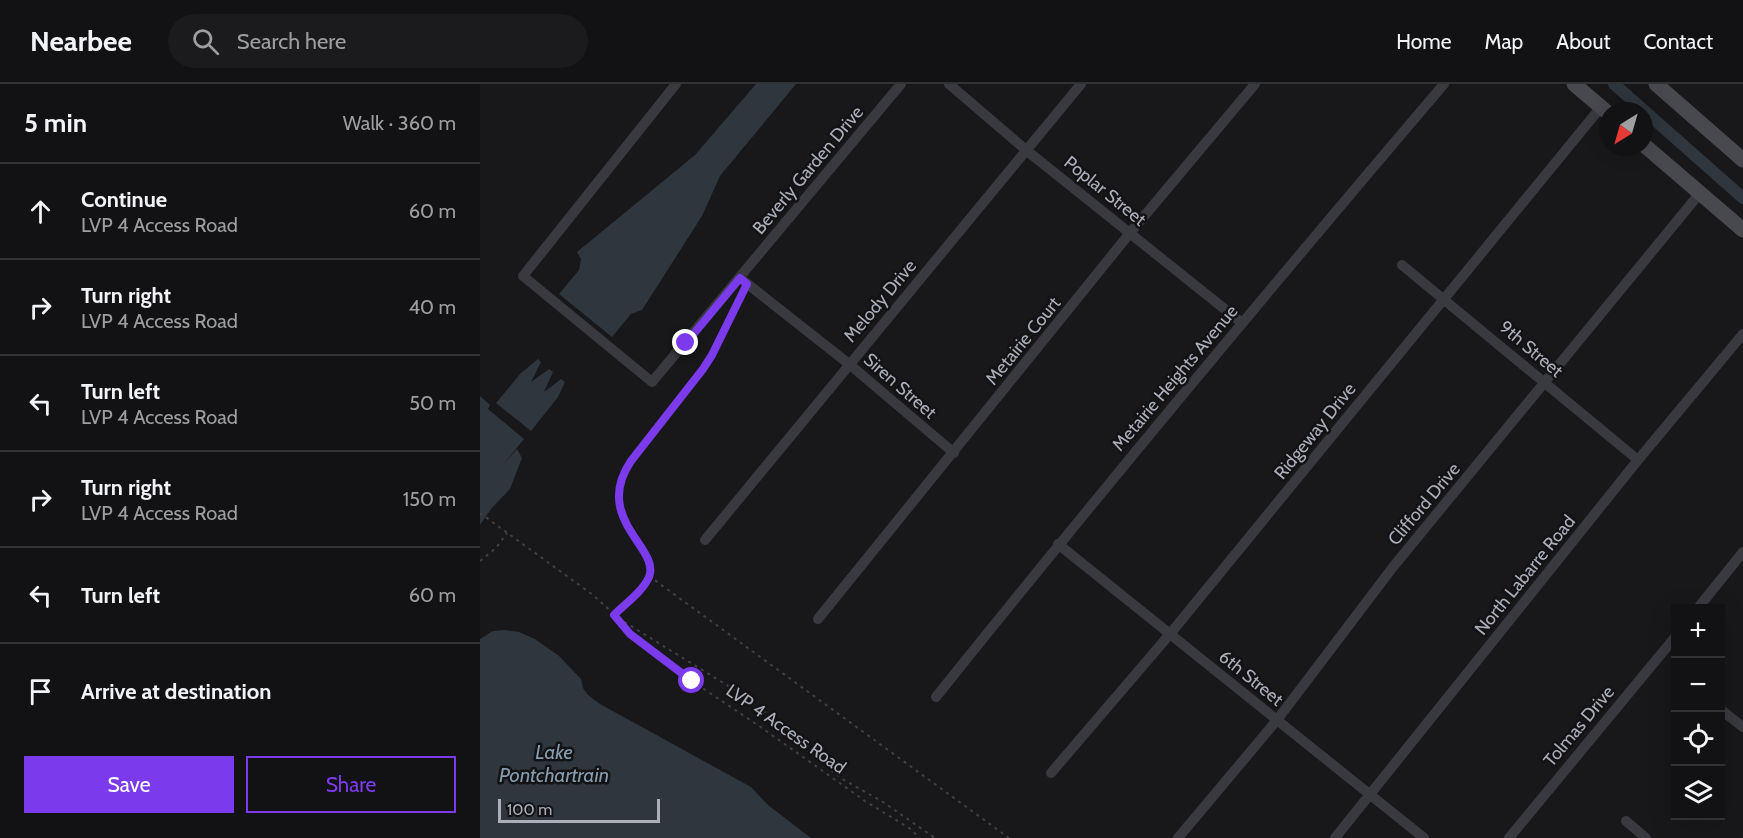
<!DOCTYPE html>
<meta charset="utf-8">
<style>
:root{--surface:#121214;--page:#1b1b1d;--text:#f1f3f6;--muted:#9c9ea0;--line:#313234;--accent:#7c3aed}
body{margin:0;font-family:Cabin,sans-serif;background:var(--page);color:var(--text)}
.controls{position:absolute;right:18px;bottom:18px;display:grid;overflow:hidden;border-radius:0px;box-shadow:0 6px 24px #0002}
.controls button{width:54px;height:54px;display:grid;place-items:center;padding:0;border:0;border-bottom:2px solid var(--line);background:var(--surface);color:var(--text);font:30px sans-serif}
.compass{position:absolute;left:1119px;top:18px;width:54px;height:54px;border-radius:50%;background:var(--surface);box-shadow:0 6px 24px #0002;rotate:217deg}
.scale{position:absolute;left:18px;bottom:15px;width:162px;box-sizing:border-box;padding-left:6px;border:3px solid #abafb9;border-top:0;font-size:16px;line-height:21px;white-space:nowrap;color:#abafb9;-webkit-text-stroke:4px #131315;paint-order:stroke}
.stop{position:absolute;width:18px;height:18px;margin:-14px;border:4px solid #7c3aed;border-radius:50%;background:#fff}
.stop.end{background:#7c3aed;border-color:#fff;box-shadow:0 2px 6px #0008}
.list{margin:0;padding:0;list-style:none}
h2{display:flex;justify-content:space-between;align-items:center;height:78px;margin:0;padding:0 24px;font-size:26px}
h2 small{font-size:20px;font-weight:400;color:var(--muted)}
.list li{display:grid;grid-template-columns:39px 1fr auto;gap:18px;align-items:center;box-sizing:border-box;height:96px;padding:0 24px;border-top:2px solid var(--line)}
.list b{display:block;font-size:22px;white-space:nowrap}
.list p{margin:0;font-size:20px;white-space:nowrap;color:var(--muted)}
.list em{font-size:20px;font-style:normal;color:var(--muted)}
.actions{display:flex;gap:12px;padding:18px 24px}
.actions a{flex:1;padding:14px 0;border:2px solid var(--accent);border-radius:0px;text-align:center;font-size:21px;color:var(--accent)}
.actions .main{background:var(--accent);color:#fff}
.icon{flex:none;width:33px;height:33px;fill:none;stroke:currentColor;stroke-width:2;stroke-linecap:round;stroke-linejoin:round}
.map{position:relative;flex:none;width:1263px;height:754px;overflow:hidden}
header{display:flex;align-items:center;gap:36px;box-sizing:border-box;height:84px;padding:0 30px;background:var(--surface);border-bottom:2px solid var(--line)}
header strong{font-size:28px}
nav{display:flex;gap:33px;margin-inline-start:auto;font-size:21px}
.search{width:420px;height:54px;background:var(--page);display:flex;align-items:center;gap:15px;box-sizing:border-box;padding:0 21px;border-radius:33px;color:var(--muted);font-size:22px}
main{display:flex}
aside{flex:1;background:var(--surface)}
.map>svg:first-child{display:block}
</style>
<header>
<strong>Nearbee</strong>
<div class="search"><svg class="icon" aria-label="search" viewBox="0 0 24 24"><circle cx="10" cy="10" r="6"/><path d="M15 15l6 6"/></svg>Search here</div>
<nav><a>Home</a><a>Map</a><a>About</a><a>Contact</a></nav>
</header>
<main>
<aside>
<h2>5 min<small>Walk · 360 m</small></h2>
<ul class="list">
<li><svg class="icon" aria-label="ahead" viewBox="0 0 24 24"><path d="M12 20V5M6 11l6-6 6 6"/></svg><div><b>Continue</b><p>LVP 4 Access Road</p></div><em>60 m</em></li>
<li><svg class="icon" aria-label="right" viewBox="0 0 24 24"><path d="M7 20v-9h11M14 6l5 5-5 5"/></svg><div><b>Turn right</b><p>LVP 4 Access Road</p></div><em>40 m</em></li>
<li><svg class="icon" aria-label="left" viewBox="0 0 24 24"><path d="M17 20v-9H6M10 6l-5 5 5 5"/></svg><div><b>Turn left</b><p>LVP 4 Access Road</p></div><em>50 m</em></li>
<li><svg class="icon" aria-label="right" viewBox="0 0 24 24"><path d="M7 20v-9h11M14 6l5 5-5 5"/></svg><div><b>Turn right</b><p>LVP 4 Access Road</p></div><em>150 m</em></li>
<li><svg class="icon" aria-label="left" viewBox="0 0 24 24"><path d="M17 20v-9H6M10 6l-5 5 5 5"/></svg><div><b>Turn left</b></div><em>60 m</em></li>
<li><svg class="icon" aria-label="arrive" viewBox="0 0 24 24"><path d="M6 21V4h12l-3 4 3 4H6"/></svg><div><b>Arrive at destination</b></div></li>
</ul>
<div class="actions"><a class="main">Save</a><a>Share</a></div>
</aside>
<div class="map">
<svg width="1263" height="754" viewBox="0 0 1263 754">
<rect width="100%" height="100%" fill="#18181a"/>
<path fill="#2f363d" d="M276,0H316L240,92L222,132L162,226L151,230L132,253L79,210L99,186L101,175L97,168L215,71Z
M58,275L61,278L51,298L69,285L73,288L64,308L81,295L85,298L78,313L51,347L16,319L41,289Z
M0,312L10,321L8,325L44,355L22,382L37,365L42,374L30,405L11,425L0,441Z
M24,546L39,548L55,555L79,572L101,595L103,604L108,611L120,620L271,703L288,721L331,754H0V555L13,547Z"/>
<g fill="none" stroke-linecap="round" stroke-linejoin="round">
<path stroke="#2f363d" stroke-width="12" d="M1134,0L1263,114"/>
<path stroke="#3f4146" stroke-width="2" stroke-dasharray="3 4.5" stroke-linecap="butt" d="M0,429L113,511L134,530L150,550L212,597L282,644L385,717L429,744L440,754
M0,477L16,464L27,449
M169,492L529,754
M134,530C145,519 163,507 169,493C181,464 112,435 151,377L223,285L232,271L263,209
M138,534L258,608L303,642L333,672L364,696L403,718L455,754"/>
<path stroke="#393a3f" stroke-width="10" d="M196,0L43,192L172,298L421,0
M469,0L546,66L762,239
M922,181L1158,376
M260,194L369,280L474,369
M225,456L601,0
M578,460L944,754
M1218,524L1263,468
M338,535L650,149L775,0
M456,613C622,406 792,202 964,0
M1240,625L1263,643
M571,689L690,550L1121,23
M1146,737L1166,754
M698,754L797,636L913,483L1220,109
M855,754L1158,376L1263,250
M1029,754L1196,552"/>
<path stroke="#47494f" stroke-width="15" d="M1094,0L1128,29
M1176,0L1263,76
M1164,61L1263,146"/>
</g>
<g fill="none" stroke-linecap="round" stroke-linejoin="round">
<path stroke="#7c3aed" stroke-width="8" d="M206,259L260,194L267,200L232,271L223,285L151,377C112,435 181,464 169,493C163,507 145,520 134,531L150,550L212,597"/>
</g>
<g text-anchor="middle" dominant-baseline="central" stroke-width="5" stroke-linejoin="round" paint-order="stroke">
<g font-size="18" fill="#abafb9" stroke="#131315">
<text transform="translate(328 86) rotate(-50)">Beverly Garden Drive</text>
<text transform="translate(625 107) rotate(39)">Poplar Street</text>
<text transform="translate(400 217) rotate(-50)">Melody Drive</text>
<text transform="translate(543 257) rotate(-51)">Metairie Court</text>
<text transform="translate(1051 265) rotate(40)">9th Street</text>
<text transform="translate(695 294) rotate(-50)">Metairie Heights Avenue</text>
<text transform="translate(420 302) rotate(41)">Siren Street</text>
<text transform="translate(835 347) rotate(-51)">Ridgeway Drive</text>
<text transform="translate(944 420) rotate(-50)">Clifford Drive</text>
<text transform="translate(1045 491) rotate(-51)">North Labarre Road</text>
<text transform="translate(771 594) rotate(39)">6th Street</text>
<text transform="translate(1099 642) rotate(-50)">Tolmas Drive</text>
<text transform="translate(306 645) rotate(35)">LVP 4 Access Road</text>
</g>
<g font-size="20" font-style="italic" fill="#859cb1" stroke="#131315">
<text x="74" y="668">Lake<tspan x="74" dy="23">Pontchartrain</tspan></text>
</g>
</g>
</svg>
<div class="controls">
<button>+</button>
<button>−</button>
<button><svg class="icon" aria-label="locate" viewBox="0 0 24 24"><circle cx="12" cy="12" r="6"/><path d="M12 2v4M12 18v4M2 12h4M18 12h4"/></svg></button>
<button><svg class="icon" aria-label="layers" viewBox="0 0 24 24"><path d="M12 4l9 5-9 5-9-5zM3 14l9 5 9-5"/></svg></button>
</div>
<svg class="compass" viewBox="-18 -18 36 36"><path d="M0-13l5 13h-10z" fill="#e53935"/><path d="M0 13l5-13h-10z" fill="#9c9ea0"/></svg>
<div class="scale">100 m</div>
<div class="stop" style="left:212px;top:597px"></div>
<div class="stop end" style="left:206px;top:259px"></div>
</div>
</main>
